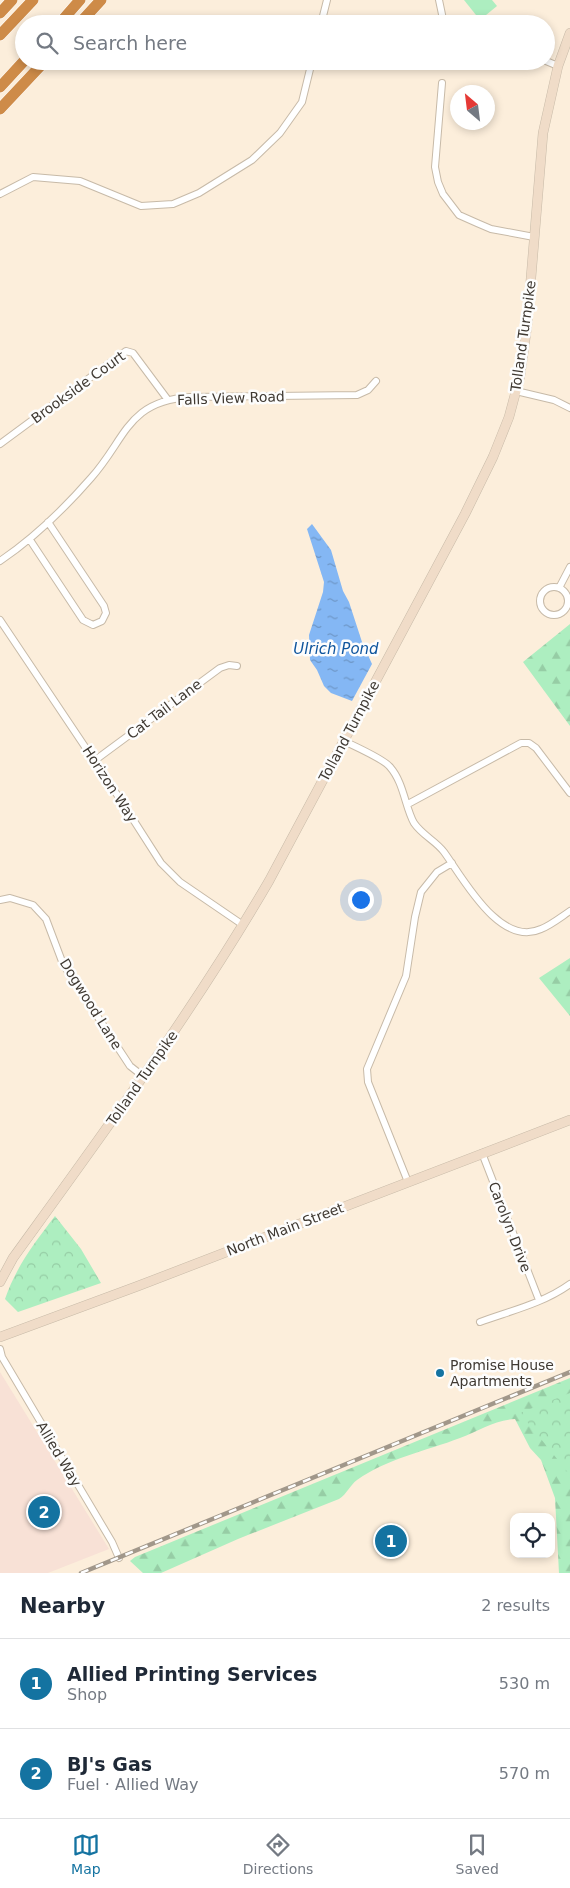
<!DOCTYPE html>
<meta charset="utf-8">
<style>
:root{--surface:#fff;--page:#f2f2f3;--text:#1f2937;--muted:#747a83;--line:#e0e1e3;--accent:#1473a1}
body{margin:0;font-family:"DejaVu Sans",sans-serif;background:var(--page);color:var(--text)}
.controls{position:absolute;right:15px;bottom:15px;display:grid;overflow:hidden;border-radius:10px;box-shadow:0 2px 8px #0003}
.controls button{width:45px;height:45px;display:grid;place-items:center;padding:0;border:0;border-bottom:1px solid var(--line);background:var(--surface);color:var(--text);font:25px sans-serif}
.compass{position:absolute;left:450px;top:85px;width:45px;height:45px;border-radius:50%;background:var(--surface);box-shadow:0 2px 8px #0003;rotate:332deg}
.you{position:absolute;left:360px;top:899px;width:18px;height:18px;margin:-12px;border:4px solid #fff;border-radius:50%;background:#1a73e8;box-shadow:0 0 0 8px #1a73e833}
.badge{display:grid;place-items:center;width:32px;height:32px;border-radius:50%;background:var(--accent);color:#fff;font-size:16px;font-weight:700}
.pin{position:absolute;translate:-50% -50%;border:2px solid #fff;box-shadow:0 1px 5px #0006}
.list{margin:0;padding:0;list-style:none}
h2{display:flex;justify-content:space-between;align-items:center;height:65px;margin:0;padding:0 20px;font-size:21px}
h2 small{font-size:16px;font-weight:400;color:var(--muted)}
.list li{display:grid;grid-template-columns:32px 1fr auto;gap:15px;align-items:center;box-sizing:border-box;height:90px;padding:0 20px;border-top:1px solid var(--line)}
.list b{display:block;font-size:19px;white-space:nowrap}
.list p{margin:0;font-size:16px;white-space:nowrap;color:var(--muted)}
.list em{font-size:16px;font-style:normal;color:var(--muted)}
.icon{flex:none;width:28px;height:28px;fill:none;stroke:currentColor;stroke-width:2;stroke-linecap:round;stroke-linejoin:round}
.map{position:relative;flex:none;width:570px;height:1573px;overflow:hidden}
.search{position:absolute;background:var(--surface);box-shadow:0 2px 8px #0003;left:15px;right:15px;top:15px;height:55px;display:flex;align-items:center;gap:12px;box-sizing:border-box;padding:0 18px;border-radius:28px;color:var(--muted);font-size:19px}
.sheet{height:245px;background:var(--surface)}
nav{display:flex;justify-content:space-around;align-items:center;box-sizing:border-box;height:70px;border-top:1px solid var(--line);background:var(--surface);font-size:14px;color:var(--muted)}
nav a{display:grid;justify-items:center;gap:2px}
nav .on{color:var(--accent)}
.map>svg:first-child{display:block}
</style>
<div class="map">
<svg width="570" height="1573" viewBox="0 0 570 1573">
<defs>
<pattern id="forest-firs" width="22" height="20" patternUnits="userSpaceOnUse" patternTransform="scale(1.25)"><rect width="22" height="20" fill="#adeec0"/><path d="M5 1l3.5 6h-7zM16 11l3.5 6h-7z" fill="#96cda5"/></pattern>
<pattern id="park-crowns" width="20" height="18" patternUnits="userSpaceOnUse" patternTransform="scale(1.25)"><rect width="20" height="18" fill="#adeec0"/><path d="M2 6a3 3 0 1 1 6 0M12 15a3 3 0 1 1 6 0" fill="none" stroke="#96cda5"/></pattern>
<pattern id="water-ripples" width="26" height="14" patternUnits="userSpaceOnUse" patternTransform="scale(1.25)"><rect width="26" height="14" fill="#84b7f4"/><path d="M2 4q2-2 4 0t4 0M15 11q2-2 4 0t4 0" fill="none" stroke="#6d96c6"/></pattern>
</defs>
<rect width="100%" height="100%" fill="#fceedb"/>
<path fill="#f8e1d6" d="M0,1372L109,1549L48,1573H0Z"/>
<path fill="#adeec0" d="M464,0H492L497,6L480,20Z"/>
<path fill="url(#forest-firs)" d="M570,624V726L523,662Z
M570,958V1016L539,978Z
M570,1378V1573H559L555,1498L541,1460L530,1448L515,1419C494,1420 479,1431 460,1438C426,1451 388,1458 357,1480C350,1485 347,1494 339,1499L238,1539L161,1573H143L130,1561L135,1557Z"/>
<path fill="url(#park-crowns)" d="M55,1216L81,1249L101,1283L18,1312L5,1299C16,1267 35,1242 55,1216Z
M570,1393V1475L520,1413Z"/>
<path fill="url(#water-ripples)" d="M312,524L331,550L343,591L349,602L362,642L372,664L352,701L331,693L324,686L317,670L310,660L309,635L323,592L324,582L307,529Z"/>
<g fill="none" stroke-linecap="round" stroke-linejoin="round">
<defs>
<path id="street" d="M439,0L444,24
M321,24L327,0
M546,61L558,66
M442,83L435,167L438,182L443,194L459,215L477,223L491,229L534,237
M0,194L33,177L80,181L141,206L173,204L199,193L252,160L280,133L302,102L312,61
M516,391L554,400L570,408
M0,444L126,351L133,353L168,400
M30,540L83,620L93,625L102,621L106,613L104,606L48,522
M0,561C34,538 64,509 91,478C126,439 127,401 190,397L357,395L368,390L376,381
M540 601a14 14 0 1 1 28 0a14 14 0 1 1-28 0Z
M559,588L570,567
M0,620L120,799L161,863L180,882L243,925
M344,741C354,746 384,759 390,767C404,783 405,807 414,823C422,835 436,841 444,852C463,878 500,948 541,929C551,925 561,917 570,911
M94,761L220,668L229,665L237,666
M408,804L521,743H529L536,748L570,793
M0,900L10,898L33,905L46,919L63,964L130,1066L144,1077
M482,1153L539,1300
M408,1182L368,1082L367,1069L406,976L415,917L421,892L437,872L452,863
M480,1322C510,1311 544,1303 570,1284
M0,1349L2,1357L112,1542L119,1558"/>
<path id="secondary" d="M0,1282L13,1258C102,1135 192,1013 269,881L465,514L493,457L509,417L520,376L527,326L543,133L558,66L570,33
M0,1337L138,1286L570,1120"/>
<path id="highway" d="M0,13L12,0
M59,24L80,0
M79,24L101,0
M0,35L33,0
M0,87L24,61
M0,109L45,61"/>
</defs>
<use href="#street" stroke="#c7baa8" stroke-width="8"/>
<use href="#secondary" stroke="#c7baa8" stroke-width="10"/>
<use href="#highway" stroke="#fff" stroke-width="12"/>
<use href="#street" stroke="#fff" stroke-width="6"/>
<use href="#secondary" stroke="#f0dcc8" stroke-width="9"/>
<use href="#highway" stroke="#ce8b48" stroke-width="11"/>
<defs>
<path id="rail" d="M81,1573L570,1372"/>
</defs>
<use href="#rail" stroke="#a1978a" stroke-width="4.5"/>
<use href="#rail" stroke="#fdfdfd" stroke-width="2.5" stroke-dasharray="8" stroke-linecap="butt"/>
</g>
<circle fill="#1473a1" stroke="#fdfdfd" stroke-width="2" cx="440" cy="1373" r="5"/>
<g text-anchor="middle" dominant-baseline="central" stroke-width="5" stroke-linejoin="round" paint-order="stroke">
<g font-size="14" fill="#3f3932" stroke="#fdfdfd">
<text transform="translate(523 336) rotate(-82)">Tolland Turnpike</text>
<text transform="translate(78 387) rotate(-36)">Brookside Court</text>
<text transform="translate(231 398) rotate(-2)">Falls View Road</text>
<text transform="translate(164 709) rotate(-37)">Cat Tail Lane</text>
<text transform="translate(349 731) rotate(-62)">Tolland Turnpike</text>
<text transform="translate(110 784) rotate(57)">Horizon Way</text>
<text transform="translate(91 1004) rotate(58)">Dogwood Lane</text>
<text transform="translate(142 1078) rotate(-55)">Tolland Turnpike</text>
<text transform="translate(510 1227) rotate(69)">Carolyn Drive</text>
<text transform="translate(285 1229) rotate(-21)">North Main Street</text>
<text transform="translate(59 1454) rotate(59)">Allied Way</text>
</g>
<g font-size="14" fill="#3f3932" stroke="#fdfdfd" text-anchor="start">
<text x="450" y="1365">Promise House<tspan x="450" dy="16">Apartments</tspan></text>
</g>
<g font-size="15" font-style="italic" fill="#0f559d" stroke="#fdfdfd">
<text x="336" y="649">Ulrich Pond</text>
</g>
</g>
</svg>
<div class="controls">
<button><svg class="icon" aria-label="locate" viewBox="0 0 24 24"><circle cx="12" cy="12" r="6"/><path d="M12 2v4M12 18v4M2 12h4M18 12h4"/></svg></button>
</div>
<svg class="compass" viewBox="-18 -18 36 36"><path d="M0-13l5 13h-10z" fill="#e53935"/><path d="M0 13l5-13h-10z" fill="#747a83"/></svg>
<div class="you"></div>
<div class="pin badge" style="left:391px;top:1541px">1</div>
<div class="pin badge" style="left:44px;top:1512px">2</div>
<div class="search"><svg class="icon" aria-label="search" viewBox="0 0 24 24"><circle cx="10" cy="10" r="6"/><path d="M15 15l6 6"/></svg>Search here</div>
</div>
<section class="sheet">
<h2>Nearby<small>2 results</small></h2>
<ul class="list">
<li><span class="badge">1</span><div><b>Allied Printing Services</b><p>Shop</p></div><em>530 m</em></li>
<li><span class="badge">2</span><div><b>BJ's Gas</b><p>Fuel · Allied Way</p></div><em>570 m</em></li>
</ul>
</section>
<nav>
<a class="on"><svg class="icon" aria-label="map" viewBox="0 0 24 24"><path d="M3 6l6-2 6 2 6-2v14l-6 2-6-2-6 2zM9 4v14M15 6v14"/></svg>Map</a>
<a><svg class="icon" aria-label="directions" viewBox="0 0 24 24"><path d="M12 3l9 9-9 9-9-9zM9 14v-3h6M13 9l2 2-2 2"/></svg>Directions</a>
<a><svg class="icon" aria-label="saved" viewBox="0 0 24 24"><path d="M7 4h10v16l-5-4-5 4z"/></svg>Saved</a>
</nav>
